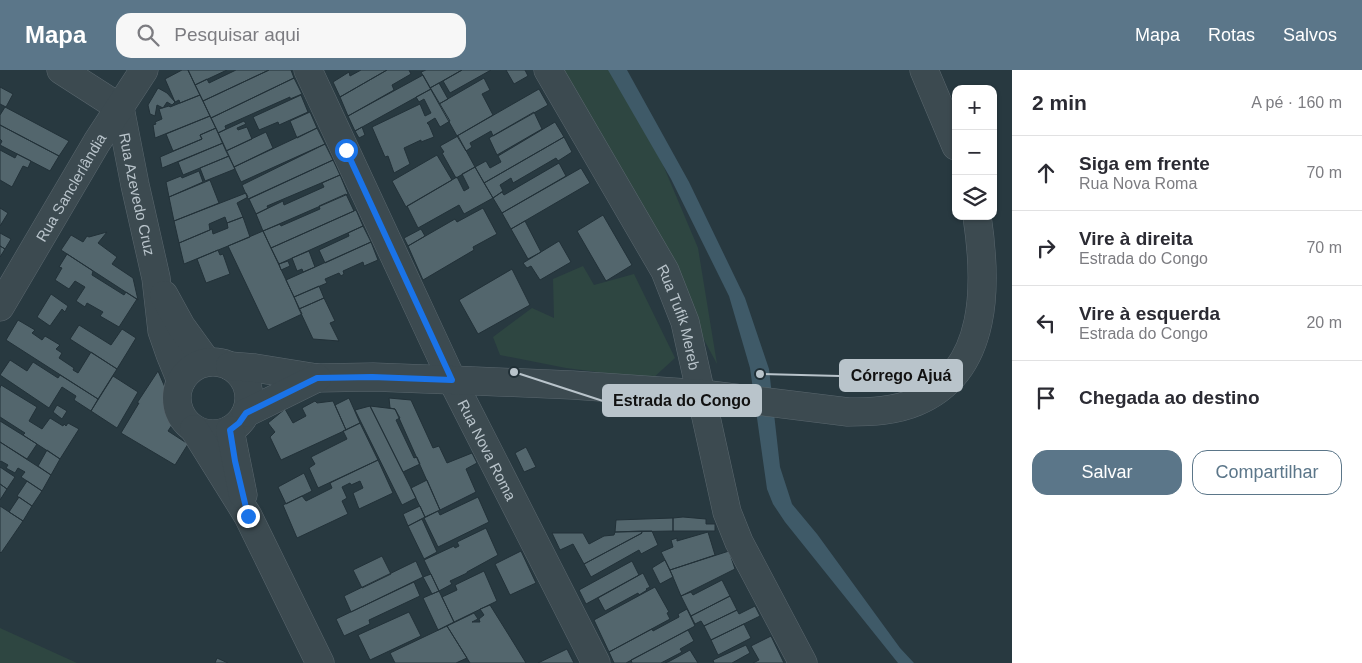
<!DOCTYPE html>
<html lang="pt">
<meta charset="utf-8">
<style>
:root{--surface:#fff;--page:#f7f7f7;--text:#2b2b33;--muted:#7c7c81;--line:#e1e1e2;--accent:#5b7689}
body{margin:0;font-family:Arial,sans-serif;background:var(--page);color:var(--text)}
.controls{position:absolute;right:15px;top:15px;display:grid;overflow:hidden;border-radius:10px;box-shadow:0 1px 4px #0004}
.controls button{width:45px;height:45px;display:grid;place-items:center;padding:0;border:0;border-bottom:1px solid var(--line);background:var(--surface);color:var(--text);font:25px sans-serif}
.stop{position:absolute;width:15px;height:15px;margin:-11px;border:4px solid #1a73e8;border-radius:50%;background:#fff}
.stop.end{background:#1a73e8;border-color:#fff;box-shadow:0 1px 5px #0008}
.list{margin:0;padding:0;list-style:none}
h2{display:flex;justify-content:space-between;align-items:center;height:65px;margin:0;padding:0 20px;font-size:21px}
h2 small{font-size:16px;font-weight:400;color:var(--muted)}
.list li{display:grid;grid-template-columns:32px 1fr auto;gap:15px;align-items:center;box-sizing:border-box;height:75px;padding:0 20px;border-top:1px solid var(--line)}
.list b{display:block;font-size:19px;white-space:nowrap}
.list p{margin:0;font-size:16px;white-space:nowrap;color:var(--muted)}
.list em{font-size:16px;font-style:normal;color:var(--muted)}
.actions{display:flex;gap:10px;padding:15px 20px}
.actions a{flex:1;padding:11px 0;border:1px solid var(--accent);border-radius:15px;text-align:center;font-size:18px;color:var(--accent)}
.actions .main{background:var(--accent);color:#fff}
.icon{flex:none;width:28px;height:28px;fill:none;stroke:currentColor;stroke-width:2;stroke-linecap:round;stroke-linejoin:round}
.map{position:relative;flex:none;width:1012px;height:593px;overflow:hidden}
header{display:flex;align-items:center;gap:30px;box-sizing:border-box;height:70px;padding:0 25px;background:var(--accent);color:#fff}
header strong{font-size:24px}
nav{display:flex;gap:28px;margin-inline-start:auto;font-size:18px}
.search{width:350px;height:45px;background:var(--page);display:flex;align-items:center;gap:12px;box-sizing:border-box;padding:0 18px;border-radius:15px;color:var(--muted);font-size:19px}
main{display:flex}
aside{flex:1;background:var(--surface)}
.map>svg:first-child{display:block}
</style>
<header>
<strong>Mapa</strong>
<div class="search"><svg class="icon" aria-label="search" viewBox="0 0 24 24"><circle cx="10" cy="10" r="6"/><path d="M15 15l6 6"/></svg>Pesquisar aqui</div>
<nav><a>Mapa</a><a>Rotas</a><a>Salvos</a></nav>
</header>
<main>
<div class="map">
<svg width="1012" height="593" viewBox="0 0 1012 593">
<rect width="100%" height="100%" fill="#283940"/>
<path fill="#2e4641" d="M560,0H623L698,178L717,294Z
M583,196L594,215L634,204L675,288L652,309L566,298L500,285L493,267L532,238L554,248L553,209Z
M0,558L77,593H0Z"/>
<path fill="#3f5a68" d="M608,0H627L689,112L745,228L769,299L780,397L792,434L817,464L900,578L914,593H898L785,452L773,434L767,419L750,298L729,226L671,109Z"/>
<path fill="#53666d" stroke="#223138" d="M182,0H188L200,25L180,33L179,30L175,32L165,9Z
M188,0H227L195,15Z
M236,0H269L203,31L195,15L207,9L209,13Z
M269,0H291L294,8L211,48L203,31Z
M361,0H387L340,27L333,12L349,2L350,6Z
M387,0H409L411,4L392,15L394,20L348,46L340,27Z
M426,0H462L430,18L421,2Z
M462,0H491L450,23L443,11Z
M506,0H525L528,6L514,14Z
M423,5L431,19L355,61L348,46Z
M294,8L302,24L290,29V27L225,56L226,59L218,63L211,48Z
M484,8L490,20L482,24L493,45L457,66L439,34Z
M439,13L448,29L439,34L430,18Z
M0,17L13,24L6,37L0,34Z
M158,18L167,23L175,32L172,35L167,32L163,38L157,35L155,46L150,44L148,35Z
M431,19L450,51L440,57L435,48L427,53L429,55L434,67L421,72V70L404,78L410,94L394,103L388,86L385,87L372,57L420,34L425,46L431,43L424,29L419,32L416,27Z
M539,19L548,35L493,66L491,61L470,73L472,77L466,81L457,66Z
M200,25L210,46L155,68L153,55L156,54L155,52L162,49L159,39L169,36L170,37Z
M301,25L308,42L279,55L278,52L259,60L253,47Z
M5,37L69,71L59,86L0,55V45Z
M310,42L317,58L297,68L290,51Z
M534,42L542,59L497,85L489,68Z
M210,46L216,58L200,65L202,69L173,81L166,64Z
M244,51L246,54L237,58L238,60L247,57L252,69L226,81L218,63Z
M555,52L564,67L484,113L475,97L486,91L490,98L501,92L498,86Z
M0,55L59,86L50,101L0,75L2,71L0,69Z
M362,57L365,65L359,68L355,61Z
M216,58L223,73L162,98L160,87L202,69L200,65Z
M317,58L325,74L241,112L234,97Z
M266,62L273,78L234,97L226,81Z
M458,66L475,97L456,108L442,83L444,82L440,76Z
M564,67L572,82L558,91L556,88L513,113L511,108L500,115L503,121L493,128L484,113Z
M223,73L229,86L183,105L178,92Z
M325,74L333,90L248,129L242,115Z
M0,80L15,88L17,84L31,91L28,98L23,96L12,117L0,110Z
M437,85L452,110L406,137L392,111Z
M229,86L235,99L205,111L200,98Z
M333,90L340,105L267,136L268,138L256,144L249,129Z
M559,93L566,106L502,143L493,128L502,122L504,125Z
M475,97L493,128L464,144L459,135L418,158L407,136L457,107L464,121L469,118L462,104Z
M581,98L590,113L511,159L502,143Z
M199,101L203,112L169,127L166,112L181,106L182,108Z
M340,105L348,124L263,161L256,144L283,131L284,135L324,117L322,113Z
M210,110L219,133L174,151L169,127Z
M246,123L248,127L237,133L243,147L227,153L225,147L209,154L210,160L179,173L174,151Z
M346,124L354,141L271,178L263,161L280,154L281,156L320,139L319,136Z
M0,138L8,143L0,156Z
M483,138L497,164L473,177L474,180L423,210L408,176L455,149L457,152Z
M356,140L363,156L279,194L271,178Z
M603,145L632,195L606,211L577,161Z
M243,147L250,167L184,194L179,173L212,159L213,164L228,158L227,153Z
M525,151L541,182L528,189L511,159Z
M363,156L371,172L325,193L319,180L349,166L348,163Z
M421,159L425,166L408,176L404,168Z
M263,161L302,244L268,260L228,176Z
M107,162L98,173L117,187L112,194L133,208L138,230L61,180L71,165L83,172L87,166L89,167Z
M0,163L11,169L5,179L0,176Z
M559,171L571,192L540,210L531,196L527,198L523,193Z
M371,172L378,190L364,196L363,192L343,201L344,204L341,206L339,203L325,209L327,213L294,227L286,210Z
M0,176L5,179L0,187Z
M218,180L220,185L223,184L230,204L206,213L197,189Z
M309,181L315,197L303,202L302,199L297,201L292,188Z
M67,184L93,201L92,205L124,225L126,222L137,229L119,257L100,246L103,242L87,233L85,237L76,231L85,217L75,211L69,219L55,210L62,198L59,197Z
M288,191L290,196L281,200L279,194Z
M512,199L530,235L478,264L459,230Z
M319,216L324,228L299,239L294,227Z
M51,224L68,236L65,242L62,239L50,256L37,247Z
M324,228L335,251L330,253L339,271L313,269L299,239Z
M18,250L35,260L32,263L42,270L45,266L60,275L56,279L62,283L59,288L74,298L73,300L78,303L91,282L117,299L98,329L6,270Z
M79,255L111,275L122,259L136,268L117,299L70,269Z
M10,290L27,301L33,292L58,308L60,305L98,329L91,341L74,330L76,326L62,317L49,338L0,305Z
M158,301L173,336L169,338L165,343L176,349L168,361L188,374L175,395L121,363L139,333H137Z
M113,306L138,322L117,358L91,341Z
M1,315L37,337L29,351L42,359L50,348L63,356L64,354L66,356L68,353L79,359L60,389L23,365L25,363L0,347V318Z
M349,328L360,353L346,360L335,335Z
M389,328L411,330L433,378L439,376L447,393L472,383L477,393L466,399L476,422L440,440L395,339L390,338Z
M315,331L317,333L333,331L346,360L281,390L270,367L275,362L268,353L285,339L293,353L306,346L302,338Z
M57,335L67,341L62,349L53,342Z
M370,336L416,428L402,435L355,340Z
M370,336L395,339L400,348L396,350L414,388L417,387L420,394L403,402Z
M0,351L37,374L27,389L0,372Z
M360,353L378,390L318,418L309,398L315,394L311,387L347,369L343,361Z
M0,372L51,405L42,421L21,407L25,402L18,398L15,403L6,398L8,395L1,391L0,392Z
M526,377L536,397L524,402L515,383Z
M47,380L60,389L51,405L38,396Z
M378,390L393,423L359,439L353,423L363,418L360,411L351,415L350,413L342,417L347,428L342,431L348,444L297,468L283,435L302,426L306,431L332,418L330,413Z
M0,397L15,407L7,419L0,414Z
M304,403L312,421L286,434L278,417Z
M427,410L440,440L425,447L411,418Z
M27,411L42,421L32,436L17,426Z
M0,414L7,419L0,430Z
M19,427L32,436L23,451L9,442Z
M478,427L489,452L438,477L424,448L438,441L440,445Z
M0,436L23,451L1,483L0,482Z
M420,436L425,447L408,456L403,444Z
M683,447L706,449V454H715V461H673V448Z
M673,448V461L615,462L616,450Z
M422,449L437,482L424,489L408,456Z
M486,458L498,485L467,502V503L450,511L452,514L439,521L424,490L454,476L455,478L459,476L457,472Z
M641,461L642,463L584,494L573,474L560,480L552,463H583L589,474L604,466L614,465L615,462Z
M641,461H652L658,475L641,484L639,480L591,507L584,494L642,463Z
M708,462L715,485L670,500L661,482L673,477L671,470L677,468V471Z
M521,481L536,513L510,525L495,494Z
M729,481L735,499L681,526L670,500Z
M382,486L391,504L362,518L353,500Z
M665,490L673,507L660,514L652,498Z
M416,491L423,507L351,542L344,526Z
M632,491L639,505L586,534L579,520Z
M484,501L497,531L454,552L442,527L457,520L455,515Z
M643,503L650,517L646,519L647,520L639,525L638,523L605,541L598,528Z
M431,504L439,521L432,524L423,507Z
M722,510L730,526L691,546L681,526L691,522L693,525Z
M414,512L420,526L369,550L370,554L344,566L336,549Z
M655,517L669,542L667,543L670,549L609,582L594,550Z
M439,521L454,552L438,560L423,528Z
M730,526L737,540L704,556L701,551L695,554L691,546Z
M490,535L510,567L526,593H470L447,556L474,543L478,549L472,552H480L479,549L484,545L480,539Z
M755,536L760,546L711,570L704,556L737,540L739,544Z
M687,539L695,556L626,593H614L609,582L652,559L653,561L679,547L678,544Z
M409,542L421,566L370,590L358,565Z
M744,554L751,568L718,585L711,570Z
M447,556L467,588L456,593H395L390,583Z
M688,560L694,571L680,579L682,582L661,593H632L631,590Z
M771,566L784,593H753L759,590L751,576Z
M746,575L750,583L732,593H714L713,590Z
M567,579L574,593H538Z
M690,580L698,593H665L670,591Z
M217,588L228,593H215Z"/>
<g fill="none" stroke-linecap="round" stroke-linejoin="round">
<defs>
<g id="minor">
<path id="s1" d="M61,0L120,38L135,115L156,208L162,261L170,284L181,311"/>
<path id="s2" d="M308,0L452,310L596,593"/>
<path id="s3" d="M548,0L665,201L685,252L727,442L739,472L803,593"/>
<path d="M924,0L956,76"/>
<path d="M164,225L181,256L207,292"/>
<path id="s4" d="M0,237L97,72L144,0"/>
<circle cx="213" cy="328" r="36"/>
<path d="M230,296L255,298L317,308L373,307L452,310L572,315L702,324L848,342C871,342 895,341 916,332C990,301 987,212 977,146"/>
<path d="M246,343L317,308"/>
<path d="M194,359L248,446L320,593"/>
<path d="M230,360L243,425"/>
</g>
</defs>
<use href="#minor" stroke="#5a676e" stroke-width="29"/>
<use href="#minor" stroke="#3c4a50" stroke-width="28"/>
</g>
<g fill="none" stroke-linecap="round" stroke-linejoin="round">
<path stroke="#1a73e8" stroke-width="6" d="M248,446L235,391L230,360L239,353L246,343L317,308L372,307L452,310L346,80"/>
</g>
<g text-anchor="middle" dominant-baseline="central" stroke-width="4" stroke-linejoin="round" paint-order="stroke">
<g font-size="15" fill="#b9c4cb" stroke="#202f36">
<text stroke="none"><textPath href="#s4" startOffset="139">Rua Sanclerlândia</textPath></text>
<text stroke="none"><textPath href="#s1" startOffset="158">Rua Azevedo Cruz</textPath></text>
<text stroke="none"><textPath href="#s3" startOffset="281">Rua Tufik Mereb</textPath></text>
<text stroke="none"><textPath href="#s2" startOffset="420">Rua Nova Roma</textPath></text>
</g>
</g>
<path fill="none" stroke="#b9c4cb" stroke-width="2" d="M760 304L840 306M514 302L603 331"/>
<g fill="#b9c4cb" stroke="#202f36" stroke-width="2">
<circle cx="760" cy="304" r="5"/>
<circle cx="514" cy="302" r="5"/>
</g>
<g fill="#b9c4cb" stroke="#b9c4cb" stroke-width="2">
<rect x="840" y="290" width="122" height="31" rx="5"/>
<rect x="603" y="315" width="158" height="31" rx="5"/>
</g>
<g font-size="16" text-anchor="middle" font-weight="bold" fill="#111">
<text x="901" y="311">Córrego Ajuá</text>
<text x="682" y="336">Estrada do Congo</text>
</g>
</svg>
<div class="controls">
<button>+</button>
<button>−</button>
<button><svg class="icon" aria-label="layers" viewBox="0 0 24 24"><path d="M12 4l9 5-9 5-9-5zM3 14l9 5 9-5"/></svg></button>
</div>
<div class="stop" style="left:346px;top:80px"></div>
<div class="stop end" style="left:248px;top:446px"></div>
</div>
<aside>
<h2>2 min<small>A pé · 160 m</small></h2>
<ul class="list">
<li><svg class="icon" aria-label="ahead" viewBox="0 0 24 24"><path d="M12 20V5M6 11l6-6 6 6"/></svg><div><b>Siga em frente</b><p>Rua Nova Roma</p></div><em>70 m</em></li>
<li><svg class="icon" aria-label="right" viewBox="0 0 24 24"><path d="M7 20v-9h11M14 6l5 5-5 5"/></svg><div><b>Vire à direita</b><p>Estrada do Congo</p></div><em>70 m</em></li>
<li><svg class="icon" aria-label="left" viewBox="0 0 24 24"><path d="M17 20v-9H6M10 6l-5 5 5 5"/></svg><div><b>Vire à esquerda</b><p>Estrada do Congo</p></div><em>20 m</em></li>
<li><svg class="icon" aria-label="arrive" viewBox="0 0 24 24"><path d="M6 21V4h12l-3 4 3 4H6"/></svg><div><b>Chegada ao destino</b></div></li>
</ul>
<div class="actions"><a class="main">Salvar</a><a>Compartilhar</a></div>
</aside>
</main>
